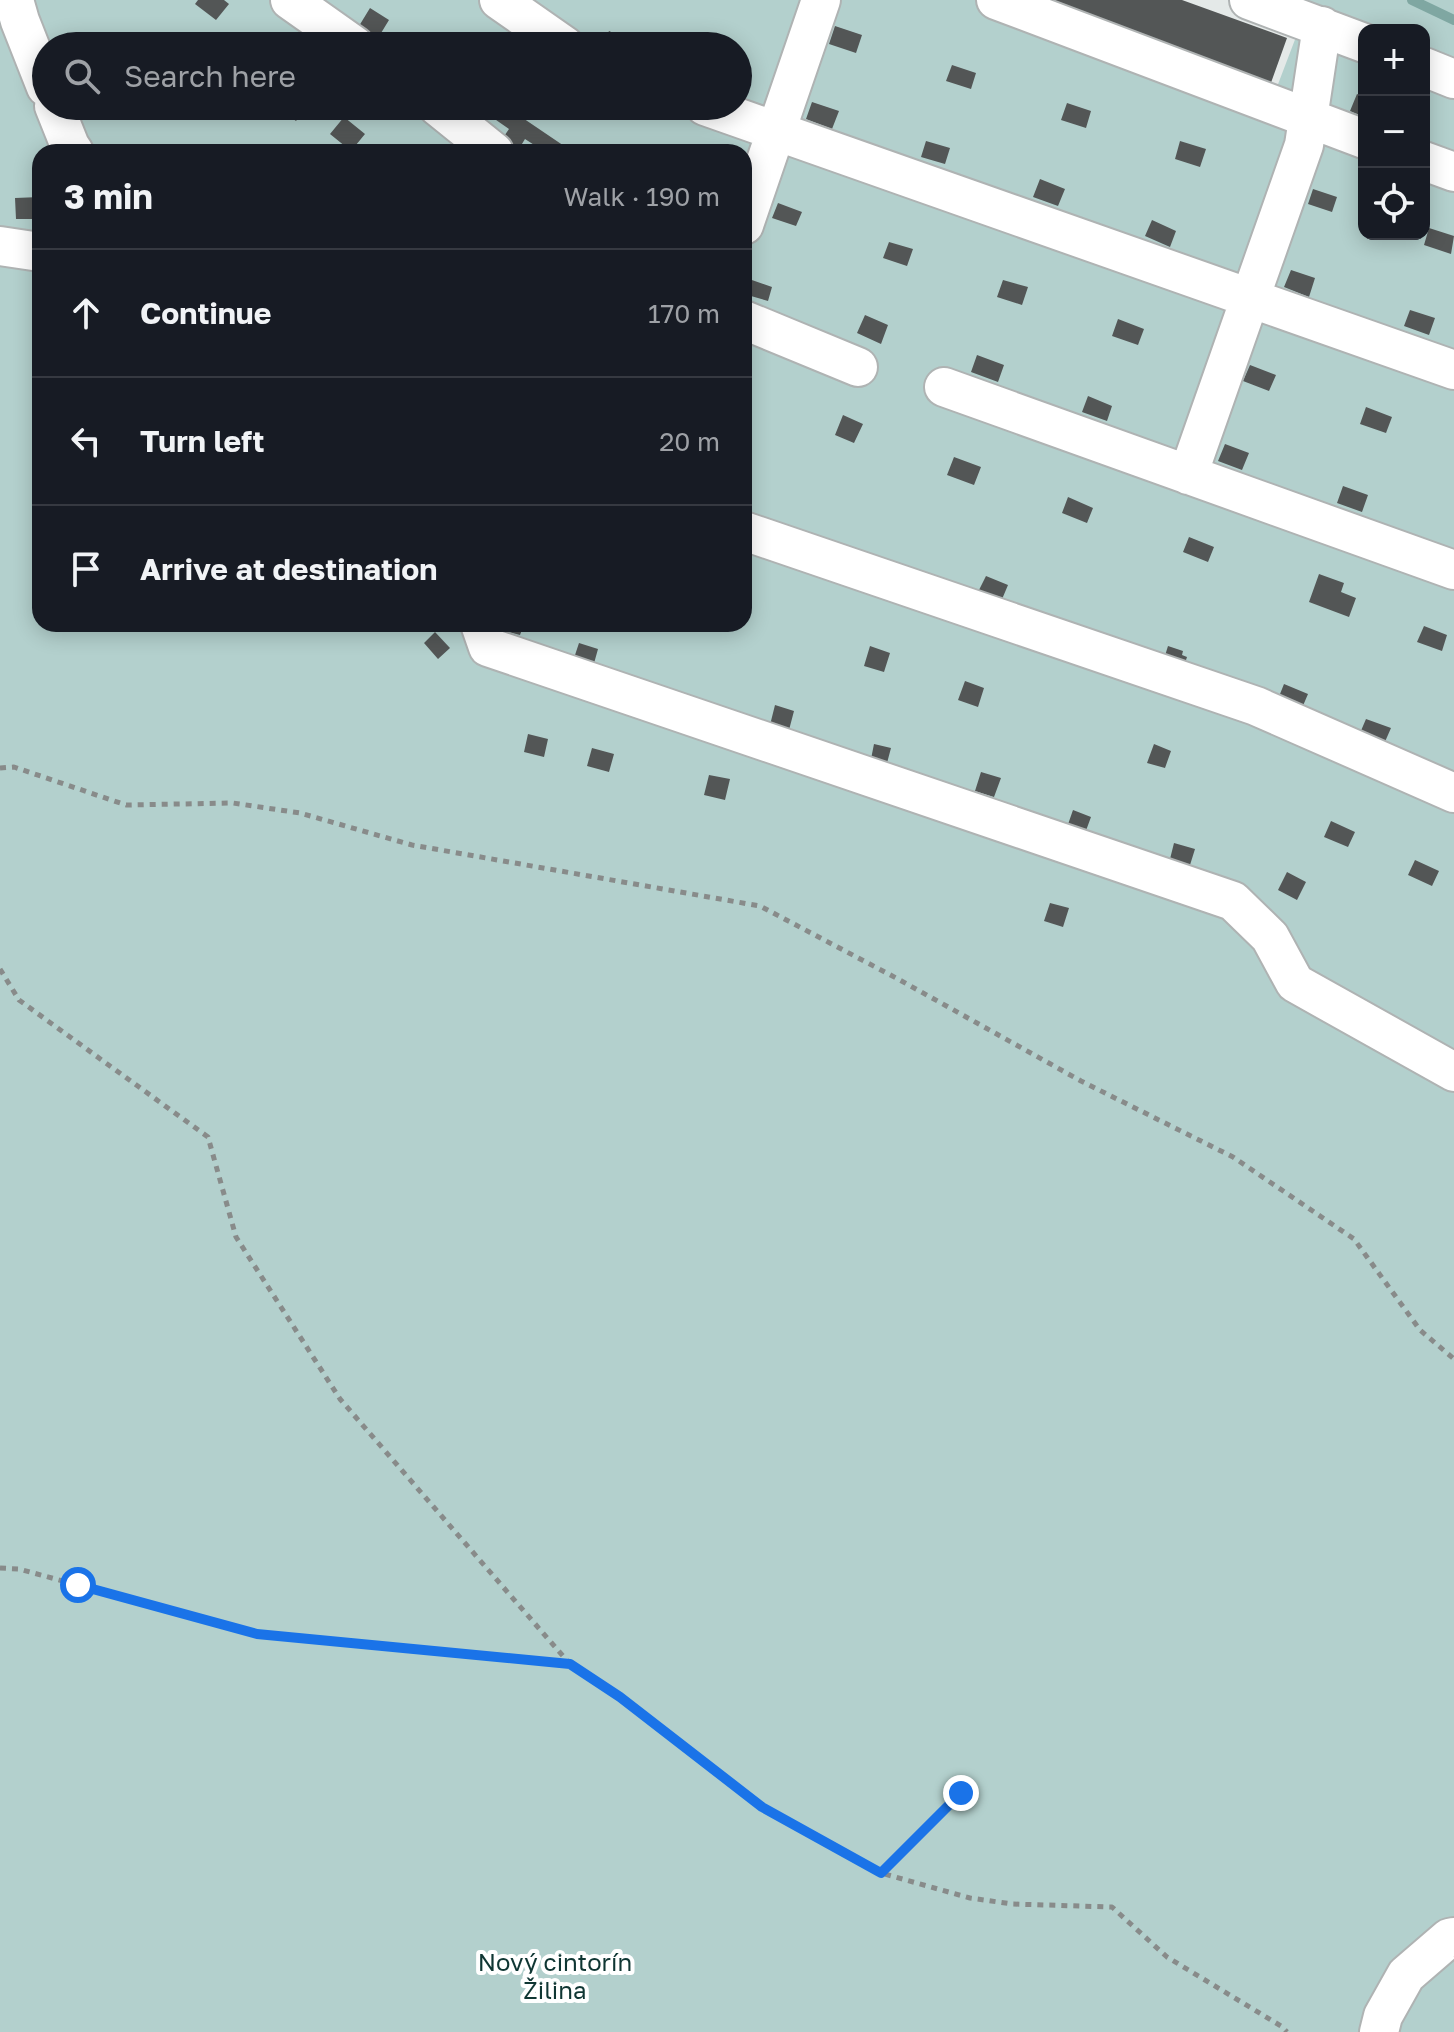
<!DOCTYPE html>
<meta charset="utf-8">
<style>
:root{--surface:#171b24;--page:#20242c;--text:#f1f3f6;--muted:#9ea1a6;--line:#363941}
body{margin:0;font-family:"Golos Text",sans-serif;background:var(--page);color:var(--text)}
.controls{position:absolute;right:24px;top:24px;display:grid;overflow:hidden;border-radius:16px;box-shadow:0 4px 20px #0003}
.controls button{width:72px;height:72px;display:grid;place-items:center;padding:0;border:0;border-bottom:2px solid var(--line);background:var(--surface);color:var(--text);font:40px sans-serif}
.stop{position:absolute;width:24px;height:24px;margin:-18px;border:6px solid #1a73e8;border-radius:50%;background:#fff}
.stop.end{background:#1a73e8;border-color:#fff;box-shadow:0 2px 8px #0008}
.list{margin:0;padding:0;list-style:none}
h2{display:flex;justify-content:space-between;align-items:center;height:104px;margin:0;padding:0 32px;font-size:34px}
h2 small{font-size:26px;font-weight:400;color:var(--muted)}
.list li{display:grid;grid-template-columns:52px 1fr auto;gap:24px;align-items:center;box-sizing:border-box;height:128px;padding:0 32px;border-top:2px solid var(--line)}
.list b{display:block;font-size:30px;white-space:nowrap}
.list em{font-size:26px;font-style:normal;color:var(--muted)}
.icon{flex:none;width:44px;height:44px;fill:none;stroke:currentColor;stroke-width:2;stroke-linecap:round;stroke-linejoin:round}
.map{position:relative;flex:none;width:1454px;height:2032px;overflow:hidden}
.search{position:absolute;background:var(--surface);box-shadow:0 4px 20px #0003;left:32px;top:32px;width:720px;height:88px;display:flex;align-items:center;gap:20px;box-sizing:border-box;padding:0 28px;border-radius:44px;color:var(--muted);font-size:30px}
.panel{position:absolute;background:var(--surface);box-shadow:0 4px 20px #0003;left:32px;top:144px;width:720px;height:488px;border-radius:24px}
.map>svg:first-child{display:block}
</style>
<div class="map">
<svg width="1454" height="2032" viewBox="0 0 1454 2032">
<rect width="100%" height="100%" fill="#e4e9e8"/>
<path fill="#b3d0cd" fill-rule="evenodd" d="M0,0H995L1272,100L1307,8L1291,0H1454V2032H0ZM1364,30H1424V234H1364ZM46,46H738V106H46ZM40,152H744V624H40Z"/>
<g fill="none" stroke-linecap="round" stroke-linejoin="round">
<path stroke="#7fa7a2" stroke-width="10" d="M1412,0L1454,20"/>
</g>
<path fill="#535656" d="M198,0H224L229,4L216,20L195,4Z
M1022,0H1182L1287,38L1268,91Z
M370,8L389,20L378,38L359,26Z
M835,26L862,35L856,53L829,44Z
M609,31L630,41L627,46H602Z
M250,32L267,46H239Z
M952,65L976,73L971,89L946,81Z
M1357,94L1364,97V117L1350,111Z
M812,102L839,111L832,129L806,119Z
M1067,103L1091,111L1086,128L1061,120Z
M114,106H144L133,120Z
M276,106H308L296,121Z
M476,106H505L573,152H545L525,139L517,152H508L498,145L509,129Z
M344,117L365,134L351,151L330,134Z
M926,141L950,148L945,164L921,157Z
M1180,141L1206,149L1200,167L1175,159Z
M1040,179L1065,189L1058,206L1033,197Z
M1313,189L1337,197L1332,212L1308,204Z
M40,197V219H16L15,198Z
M778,203L802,212L796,226L772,218Z
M1152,220L1176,231L1170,247L1145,236Z
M1429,228L1454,236L1451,254L1424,245Z
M889,242L913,249L907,266L883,258Z
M1291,270L1315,278L1309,297L1284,287Z
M749,279L772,287L768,301L744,294Z
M1003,280L1028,287L1022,305L997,297Z
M38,285H40V305L35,304Z
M1410,310L1435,318L1429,335L1404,326Z
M865,315L888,325L881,344L857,333Z
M1118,319L1144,329L1138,345L1112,336Z
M977,355L1004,365L998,382L971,372Z
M1250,365L1276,375L1269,391L1243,381Z
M1088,396L1112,406L1107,421L1082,412Z
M1366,407L1392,417L1386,433L1360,424Z
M843,415L863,424L854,443L835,435Z
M1225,444L1249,453L1242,470L1218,461Z
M954,457L981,467L974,485L947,475Z
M1343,486L1368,495L1362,512L1337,503Z
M1068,497L1093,508L1087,523L1062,513Z
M1189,537L1214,547L1208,562L1183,552Z
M1319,574L1344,583L1341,592L1356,598L1349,617L1309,602Z
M986,576L1008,585L1000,604L977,594Z
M503,624H524L520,635L502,630Z
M1424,626L1447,635L1442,651L1417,642Z
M435,632L450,648L438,659L424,643Z
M579,643L598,649L593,667L573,661Z
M870,646L890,653L884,672L864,666Z
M1168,646L1183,651L1182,655L1187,657L1183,669L1163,662Z
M965,681L984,688L978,707L958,700Z
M1284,684L1308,694L1302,708L1278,699Z
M775,705L794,711L789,730L770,725Z
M1366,719L1391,728L1384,744L1360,733Z
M528,734L548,739L544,757L524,752Z
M874,744L891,748L887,763L871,759Z
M1154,744L1171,751L1165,768L1147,763Z
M592,748L614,754L609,772L587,766Z
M981,772L1001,778L994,797L975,791Z
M709,775L730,779L725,800L704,795Z
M1073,810L1091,817L1084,836L1066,830Z
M1331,821L1355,832L1348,847L1324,837Z
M1174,843L1195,849L1190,865L1170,859Z
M1415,860L1439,871L1432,886L1408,875Z
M1287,872L1306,882L1297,900L1278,890Z
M1050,903L1069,908L1063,927L1044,921Z"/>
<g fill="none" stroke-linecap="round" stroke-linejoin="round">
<defs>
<path id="minor" d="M14,0L20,21L46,87
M290,0L355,46
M499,0L565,46
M996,0L1364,139
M1249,0L1364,43
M1424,67L1454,79
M54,106L70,146L74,152
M437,106L494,152
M705,106L1454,370
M1424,161L1454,172
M744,225L821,0
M0,246L40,252
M744,320L858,367
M944,387L1454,570
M1188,475L1304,145L1322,26
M744,531L1256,706L1454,793
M480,624L488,647L1233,901L1270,937L1295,983L1454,1072
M1379,2032L1383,2016L1406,1975L1449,1938L1454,1937"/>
</defs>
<use href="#minor" stroke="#afb3b3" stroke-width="42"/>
<path stroke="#888b8a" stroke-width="5" stroke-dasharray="6 6" stroke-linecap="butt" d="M0,768L14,767L126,805L233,803L300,813L412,845L760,906L898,979L1081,1081L1233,1157L1354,1239L1420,1330L1454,1359
M0,969L19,1000L208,1137L236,1237L340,1399L569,1663
M0,1568L19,1569L257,1634L570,1664L620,1697L762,1807L881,1873L970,1898L1012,1904L1112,1907L1167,1957L1281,2026L1287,2032
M882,1872L961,1793"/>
<use href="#minor" stroke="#fff" stroke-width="38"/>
</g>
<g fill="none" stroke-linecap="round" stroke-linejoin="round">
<path stroke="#1a73e8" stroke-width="10" d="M78,1585L257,1634L570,1664L620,1697L762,1807L881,1873L961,1793"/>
</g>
<g text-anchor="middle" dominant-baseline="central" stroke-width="8" stroke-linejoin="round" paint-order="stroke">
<g font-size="24" fill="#0f3633" stroke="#fff">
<text x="555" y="1961">Nový cintorín<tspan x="555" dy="28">Žilina</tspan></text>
</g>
</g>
</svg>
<div class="controls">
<button>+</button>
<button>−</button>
<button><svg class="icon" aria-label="locate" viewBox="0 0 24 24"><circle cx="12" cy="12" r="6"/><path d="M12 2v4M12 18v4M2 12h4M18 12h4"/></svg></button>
</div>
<div class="stop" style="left:78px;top:1585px"></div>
<div class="stop end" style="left:961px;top:1793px"></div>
<div class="search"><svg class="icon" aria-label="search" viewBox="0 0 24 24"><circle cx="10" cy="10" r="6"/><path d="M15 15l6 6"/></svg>Search here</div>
<section class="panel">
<h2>3 min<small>Walk · 190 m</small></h2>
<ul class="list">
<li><svg class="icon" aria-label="ahead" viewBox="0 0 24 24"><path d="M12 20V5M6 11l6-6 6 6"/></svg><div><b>Continue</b></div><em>170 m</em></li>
<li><svg class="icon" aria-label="left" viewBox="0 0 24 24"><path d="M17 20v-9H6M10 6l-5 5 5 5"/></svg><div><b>Turn left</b></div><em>20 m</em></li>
<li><svg class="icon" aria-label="arrive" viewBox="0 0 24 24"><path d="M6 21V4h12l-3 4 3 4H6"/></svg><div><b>Arrive at destination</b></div></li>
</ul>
</section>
</div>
